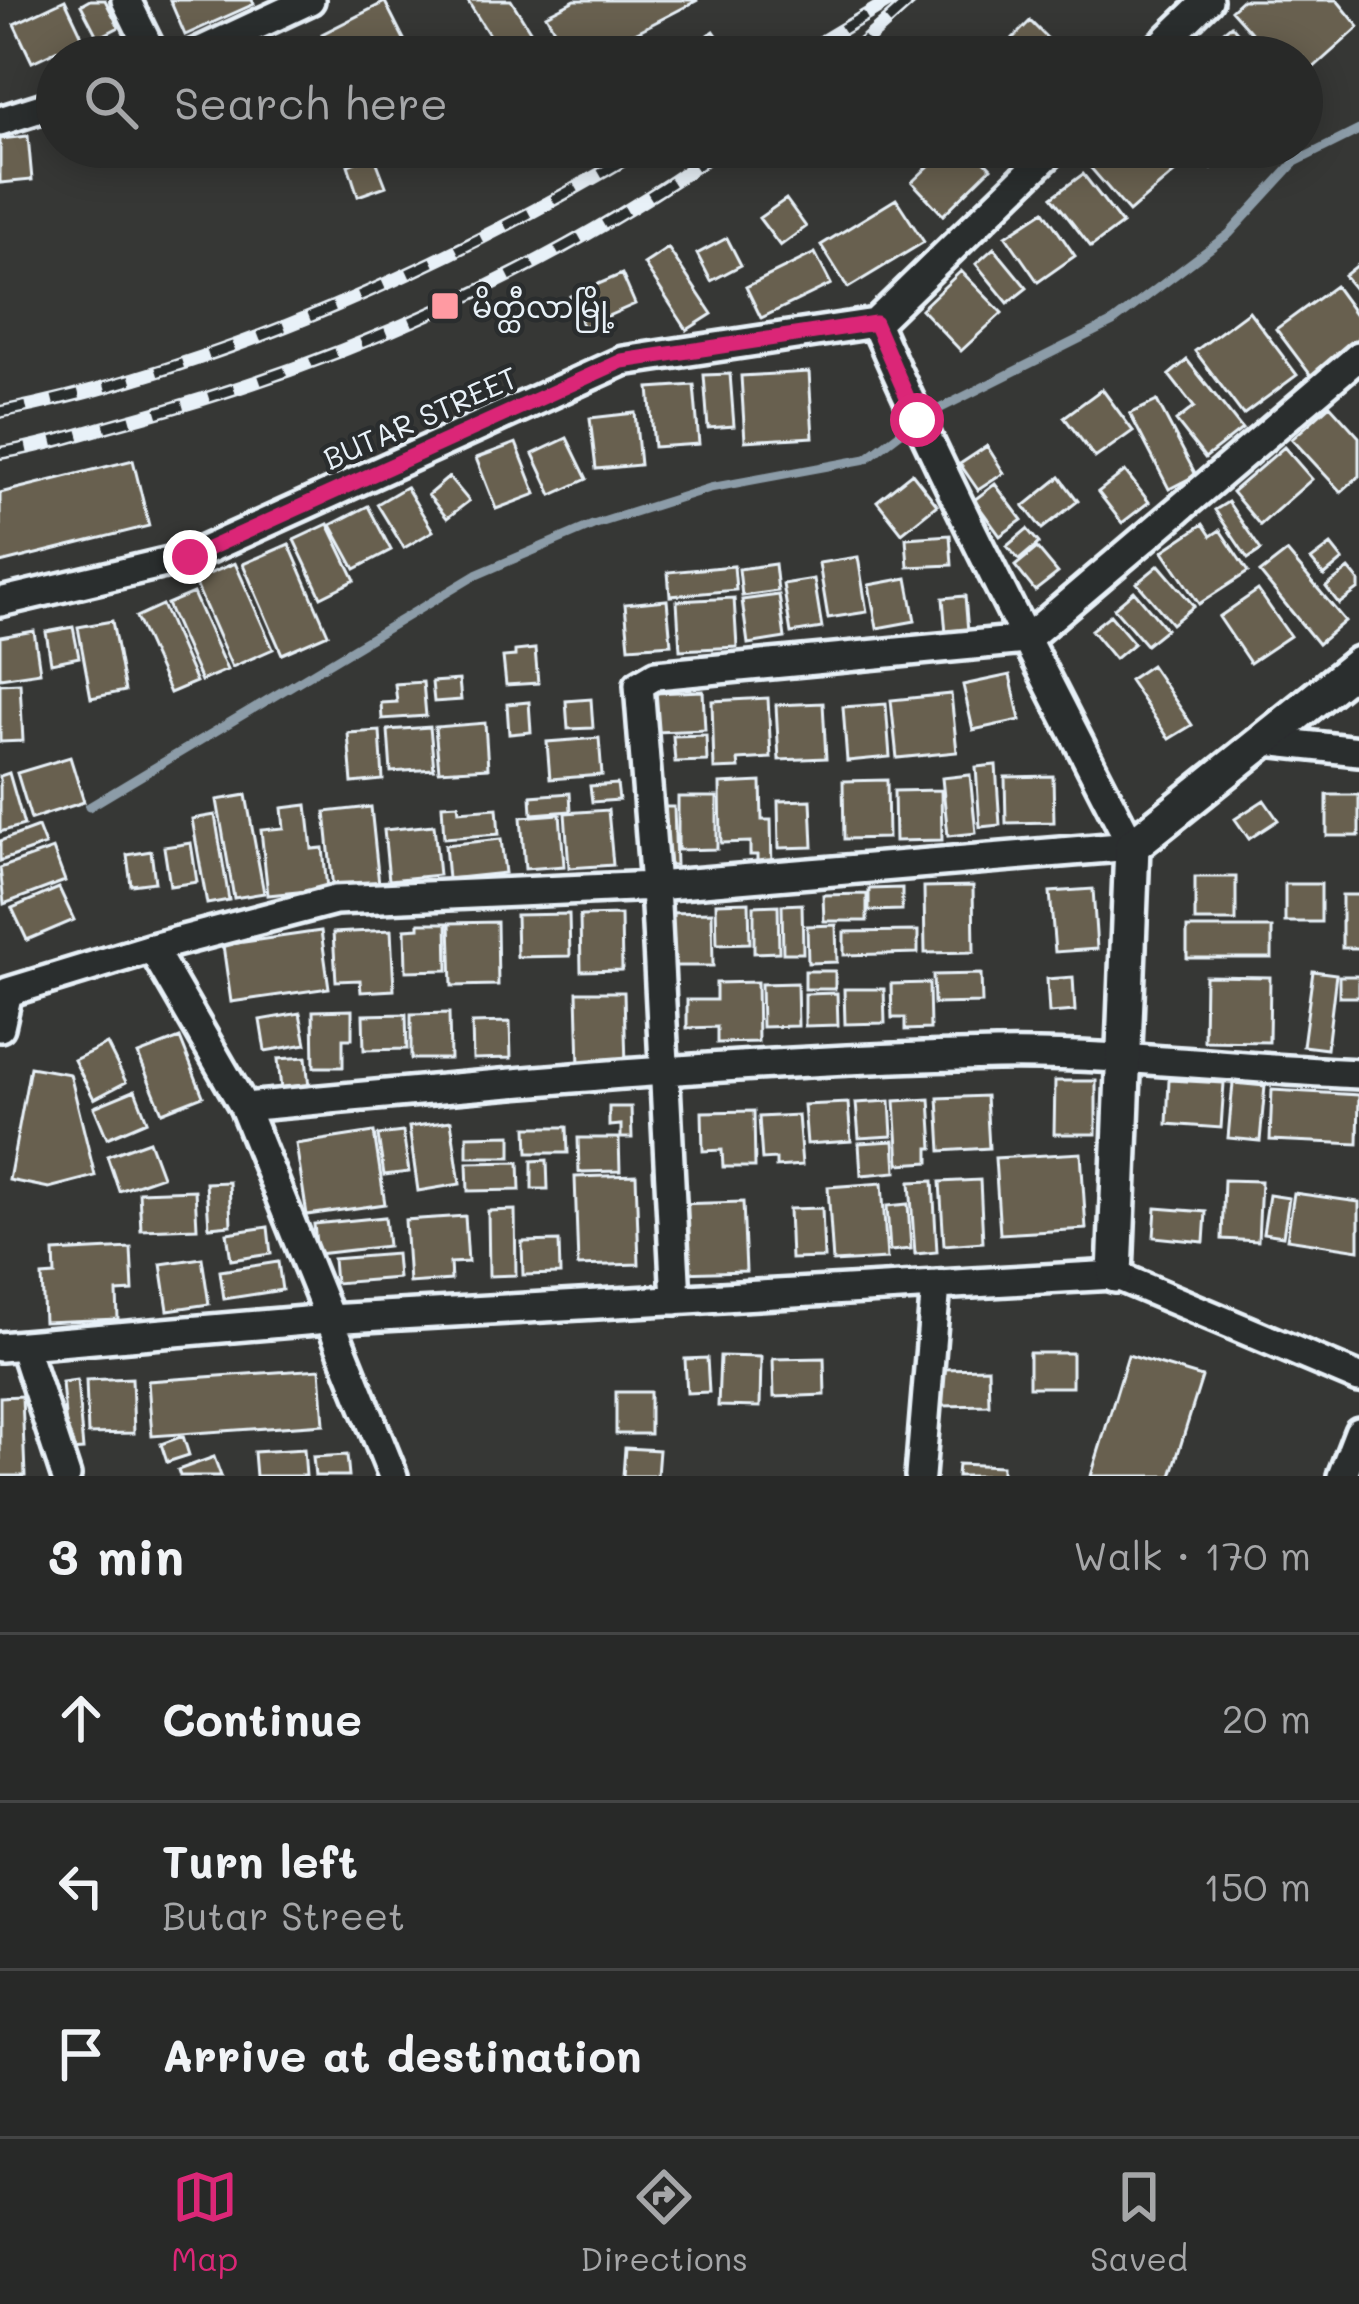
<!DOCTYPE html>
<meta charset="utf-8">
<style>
:root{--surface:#282928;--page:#303130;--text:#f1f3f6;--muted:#a5a6a8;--line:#444545;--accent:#db2777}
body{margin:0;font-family:Mali,"Noto Sans Myanmar",sans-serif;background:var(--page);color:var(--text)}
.stop{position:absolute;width:36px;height:36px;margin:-27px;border:9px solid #db2777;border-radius:50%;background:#fff}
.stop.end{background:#db2777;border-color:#fff;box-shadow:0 3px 12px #0008}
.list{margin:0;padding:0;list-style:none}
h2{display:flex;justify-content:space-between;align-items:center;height:156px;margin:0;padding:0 48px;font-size:51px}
h2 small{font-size:39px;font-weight:400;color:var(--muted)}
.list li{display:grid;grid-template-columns:78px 1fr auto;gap:36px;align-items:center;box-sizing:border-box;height:168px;padding:0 48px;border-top:3px solid var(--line)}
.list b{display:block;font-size:45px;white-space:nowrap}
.list p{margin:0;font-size:39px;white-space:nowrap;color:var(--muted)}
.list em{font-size:39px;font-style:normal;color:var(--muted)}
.icon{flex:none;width:66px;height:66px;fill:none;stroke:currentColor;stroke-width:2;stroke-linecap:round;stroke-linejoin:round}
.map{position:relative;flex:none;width:1359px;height:1476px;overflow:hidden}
.search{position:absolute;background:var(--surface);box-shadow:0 6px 30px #0003;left:36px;right:36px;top:36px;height:132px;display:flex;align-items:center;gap:30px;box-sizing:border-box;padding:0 42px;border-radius:66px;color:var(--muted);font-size:45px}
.sheet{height:660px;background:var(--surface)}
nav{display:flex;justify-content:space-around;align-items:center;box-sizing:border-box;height:168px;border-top:3px solid var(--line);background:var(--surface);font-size:33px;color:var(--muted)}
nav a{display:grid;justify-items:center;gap:6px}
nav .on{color:var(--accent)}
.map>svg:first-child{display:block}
</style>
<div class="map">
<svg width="1359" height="1476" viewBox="0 0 1359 1476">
<rect width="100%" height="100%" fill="#363735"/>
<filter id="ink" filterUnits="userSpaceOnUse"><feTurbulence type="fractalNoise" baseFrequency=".00833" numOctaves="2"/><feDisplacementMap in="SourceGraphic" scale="24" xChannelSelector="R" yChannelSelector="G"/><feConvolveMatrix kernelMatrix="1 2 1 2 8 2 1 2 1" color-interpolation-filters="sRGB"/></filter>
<g filter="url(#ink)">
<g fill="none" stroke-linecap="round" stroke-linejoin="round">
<path stroke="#8c9ca8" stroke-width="9" d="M89,807L476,575L593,525L710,488L866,459L917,420L1113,322L1229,234L1295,162L1359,130"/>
</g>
<path fill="#676050" stroke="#e8f1f8" stroke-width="3" d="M65,0L83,38L32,62L14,24Z
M90,0H105L119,27L98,38L81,5Z
M170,0H252L254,4L185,35Z
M467,0H511L544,53L538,57H503Z
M575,0H698L589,57H569L546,15Z
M1242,0H1337L1359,27L1302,78V57H1273L1231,10Z
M385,2L413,57H334L322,34Z
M1030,21L1066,57L995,56Z
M1231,25L1258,57H1194V56Z
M714,31L732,57H676Z
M113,42L120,57H79L96,50Z
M28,136L32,180L0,183V139Z
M949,147H971L991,168L943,215L912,182Z
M1111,147H1178L1189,160L1129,212L1089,166Z
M1192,147H1237L1212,169Z
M374,155L386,186L358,196L348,165Z
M1083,174L1122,224L1091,247L1052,197Z
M786,199L806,227L780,246L759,218Z
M896,199L924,242L848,288L821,245Z
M1044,211L1075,256L1038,282L1006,236Z
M727,238L741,265L711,281L697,254Z
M668,248L712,314L687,330L644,264Z
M994,248L1027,288L1008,303L976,264Z
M815,253L831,284L761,318L746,287Z
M1359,264V294L1344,276Z
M961,271L1002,313L961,351L921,309Z
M622,274L635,304L583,327L570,296Z
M1335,286L1359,319V342L1312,377L1276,329Z
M1249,311L1297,375L1243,415L1195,351Z
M1187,360L1242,429L1205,458L1176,421L1194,407L1169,375Z
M809,372L813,437L745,441L741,376Z
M730,374L734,426L708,428L704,375Z
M694,385L699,444L654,447L649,388Z
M1102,389L1133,431L1095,458L1064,417Z
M1157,401L1196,475L1169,489L1130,414Z
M1330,405L1359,437V476L1341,492L1292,439Z
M635,413L640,465L596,469L590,418Z
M567,438L587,479L552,495L533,454Z
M516,443L536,494L496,509L476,458Z
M987,446L1004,473L978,490L960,464Z
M1284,447L1312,479L1260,525L1232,492Z
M133,460L149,526L0,563V493Z
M1125,471L1149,502L1122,523L1098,492Z
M912,473L937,505L902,533L877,501Z
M449,477L469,501L447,518L428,495Z
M1060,477L1078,501L1042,529L1024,506Z
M995,484L1022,520L1000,536L974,500Z
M406,487L433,531L404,548L377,504Z
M1228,502L1261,550L1248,559L1215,510Z
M368,506L391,550L355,569L331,525Z
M328,524L355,580L321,597L294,540Z
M1203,524L1211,536L1220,530L1248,572L1199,604L1163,551Z
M1027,529L1039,543L1019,560L1007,546Z
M950,535L952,565L908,567L906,538Z
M289,544L328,634L282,654L243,564Z
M1331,545L1343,560L1324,576L1311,560Z
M1037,548L1058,573L1035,591L1015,566Z
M1287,552L1345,621L1318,644L1260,573Z
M858,557L867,612L828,618L819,563Z
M235,563L273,649L232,667L194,580Z
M775,564L778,591L742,596L739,569Z
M1159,565L1194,606L1172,624L1137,583Z
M734,566L736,590L670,596L668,572Z
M1349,569L1359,581V589L1339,604L1326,587Z
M907,578L915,621L877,628L869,585Z
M814,579L822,628L791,633L783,584Z
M1258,590L1290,636L1250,663L1219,617Z
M1134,591L1166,629L1146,645L1114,608Z
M193,593L227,670L201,681L167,604Z
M779,595L785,638L748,644L742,600Z
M965,596L968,632L946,634L943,598Z
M734,598L737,647L680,650L677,601Z
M667,600L671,644L629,647L625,604Z
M162,605L196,682L170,693L136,617Z
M1110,615L1134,643L1115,659L1091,630Z
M112,621L125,691L91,698L78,627Z
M73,627L79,657L51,663L46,632Z
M34,631L40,672L0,678V637Z
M535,649L538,683L506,685L503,657L515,656V651Z
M1151,665L1192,725L1169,739L1129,680Z
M1010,675L1020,720L973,730L963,685Z
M459,680L461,700L434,702L432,682Z
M423,682L426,716L382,719L381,703L397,702L395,684Z
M20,683L23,741L0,742V684Z
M703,691L705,730L656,732L654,693Z
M951,694L957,752L897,758L891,700Z
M768,698L771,758L738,760L739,768L714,769L712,701Z
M591,699L593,728L568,729L566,701Z
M529,702L531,732L509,734L507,704Z
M823,703L826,758L779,760L776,705Z
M886,704L890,757L847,761L843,707Z
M485,723L488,768L439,771L435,727Z
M430,727L434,769L391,772L388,730Z
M380,731L383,780L352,783L348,733Z
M706,735L707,761L675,762L673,736Z
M599,738L602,775L550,779L547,742Z
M70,757L84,802L31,819L17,773Z
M996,765L1000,825L980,827L976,767Z
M9,773L24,825L0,832V776Z
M970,775L976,833L948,836L942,778Z
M1053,776L1054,822L1006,823L1005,777Z
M887,780L888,838L844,839L843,781Z
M761,782L762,820H771L772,869H757V855H750V842L721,843L720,784Z
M617,784L619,800L592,802L590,786Z
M941,790L942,840L895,841L894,791Z
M570,793L571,811L532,814L531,796Z
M246,795L264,893L234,898L217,800Z
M1327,795H1359V836H1327Z
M678,797H717V849L678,850Z
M811,800L813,847L779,848L778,801Z
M1264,800L1278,820L1249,839L1235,819Z
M458,804L459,811L497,808L499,834L444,838L442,805Z
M307,805L312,849L323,848L327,889L268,895L261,830L284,828L282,808Z
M371,807L379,884L333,889L325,812Z
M659,807H674L676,865H661Z
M608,810L613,865L569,868L565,813Z
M560,814L564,866L525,869L521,817Z
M215,815L229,900L207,904L192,819Z
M434,825L439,875L389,880L384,830Z
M38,827L45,845L0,861V841Z
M501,839L505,873L448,879L445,845Z
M191,843L197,882L170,886L164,847Z
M53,849L65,881L4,904L0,868Z
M151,851L155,882L131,885L127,855Z
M1195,877H1236V921H1195Z
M1285,884H1321V922H1285Z
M973,886L974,952L925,953L924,887Z
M59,888L74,920L27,940L12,908Z
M902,888V910L869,911V889Z
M1093,889L1097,949L1055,952L1050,892Z
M867,894V921H824L823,895Z
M1342,895H1359V948H1342Z
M749,902L750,943L717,944L716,903Z
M802,904L803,953H783L782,905Z
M778,905L779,952L754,953V906Z
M712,912L713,966H669L668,913Z
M569,914L570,956L517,957L516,915Z
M621,915L622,970L581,971L580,916Z
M497,922L498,985L452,986L450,923Z
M419,923H447L448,970L406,971L405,929L419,928Z
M836,925L837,962L808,963L807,926Z
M1187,928H1272V958H1187Z
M391,930L394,990L361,992L360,980L336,981L333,933Z
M321,931L329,988L231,1002L223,945Z
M918,931V953L844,955V932Z
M805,971H835V989H805Z
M1313,971L1336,974L1327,1049L1303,1046Z
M981,974L982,1003L934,1004L933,975Z
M1205,976L1270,977L1269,1042L1204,1041Z
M1339,976H1359V997H1339Z
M1073,977L1075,1011L1049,1013L1047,979Z
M757,982L758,1042L717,1043V1027L687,1028V1000H716V983Z
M797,983L798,1026L762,1027L761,984Z
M929,983L930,1029L905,1030V1018H892L891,984Z
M844,989H884L885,1023L845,1024Z
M577,992H624L626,1067L579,1068Z
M837,993L838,1025L805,1026V994Z
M352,1010V1039H343V1067H314L313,1011Z
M300,1013L306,1044L265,1051L260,1020Z
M449,1013L450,1059H411V1014Z
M406,1014L407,1049L364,1050L363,1015Z
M510,1022L511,1058L473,1059L472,1023Z
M180,1038L203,1096L162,1112L138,1054Z
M107,1044L126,1082L94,1099L74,1060Z
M306,1057L309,1088L281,1090L278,1059Z
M30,1067L70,1074L95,1176L49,1188L9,1180Z
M1169,1080L1224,1083L1221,1128L1167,1124Z
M1055,1081H1096V1134H1054Z
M1233,1083L1265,1086L1260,1141L1228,1138Z
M135,1090L147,1121L107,1138L94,1107Z
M1272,1090L1359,1095L1358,1144L1270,1140Z
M986,1096L989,1148L941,1151L938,1098Z
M930,1099L933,1148H929V1162L899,1164L895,1101Z
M890,1101L892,1136L859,1138L856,1103Z
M848,1103L851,1141L807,1144L804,1105Z
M609,1107H631L632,1138H621V1125L609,1126Z
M754,1111L755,1167H723L722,1150L703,1151L702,1112Z
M798,1115L802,1165L776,1167V1159L762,1160L759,1117Z
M451,1121L460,1184L418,1191L409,1127Z
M527,1127H567L568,1153H528Z
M374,1132L385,1204L307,1215L296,1144Z
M403,1132L409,1172L384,1175L378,1135Z
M511,1135V1157H467V1136Z
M578,1138H619L620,1171L579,1172Z
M149,1141L162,1176L119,1191L107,1156Z
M894,1141L896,1172L861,1175L859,1143Z
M1081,1153L1086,1229L1000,1234L995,1158Z
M547,1160L548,1189H532V1161Z
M519,1162L520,1190L468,1191L467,1163Z
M636,1175L639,1264L578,1266L575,1177Z
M980,1180L983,1242L944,1245L940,1182Z
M1224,1180L1261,1181L1258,1241L1222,1239Z
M933,1181L937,1252L915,1254L910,1182Z
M229,1182L231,1225L209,1227L206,1183Z
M882,1183L887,1259L833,1262L828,1187Z
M195,1190L197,1228L141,1230L139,1192Z
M1294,1193L1359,1202V1250L1287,1239Z
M1269,1195L1289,1198L1283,1236L1263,1233Z
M743,1202L746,1271L679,1273L676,1204Z
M908,1204L911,1249L890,1251L887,1206Z
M822,1208L824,1258L791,1259L789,1209Z
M1156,1208L1206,1212L1204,1242L1154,1237Z
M515,1210L516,1275L489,1276L488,1211Z
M465,1216L468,1262L450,1263L451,1280L409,1283L405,1220Z
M385,1217L388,1246L317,1254L314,1224Z
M268,1227L271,1254L231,1260L227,1233Z
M559,1241L560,1274L523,1275L522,1242Z
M131,1248L133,1291L117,1292L118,1319L44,1322L42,1276L55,1275L54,1252Z
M396,1254L398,1278L335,1283L333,1259Z
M202,1258L209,1304L168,1310L161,1264Z
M278,1262L282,1290L224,1299L220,1271Z
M1029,1353H1072V1387H1029Z
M1128,1355L1202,1377L1171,1476H1091Z
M720,1356L761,1357L760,1407L718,1406Z
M707,1358L709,1392L687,1393L685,1359Z
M824,1358L825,1395L774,1397L773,1359Z
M988,1368L989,1405L942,1406L941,1369Z
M320,1369L324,1424L152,1436L148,1381Z
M132,1378L134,1433L88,1434L86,1380Z
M77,1380L83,1450L68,1451L62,1382Z
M616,1392H650V1434H616Z
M22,1396L25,1476H0V1397Z
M183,1436L189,1455L167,1462L161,1444Z
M625,1448L659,1450L657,1476H623Z
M304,1449L306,1476H256L254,1452Z
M347,1455L349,1476H315L313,1457Z
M214,1457L221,1476H180L178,1470Z
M958,1464L1002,1466V1476H957Z"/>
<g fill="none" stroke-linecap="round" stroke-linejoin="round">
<defs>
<path id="minor" d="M126,0L154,57
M188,57L310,0
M1149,57L1208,0
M0,121L57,103
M875,323L1056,147
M0,602L190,557L623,361L875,323
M1266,741L1359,751
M152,948L244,1107L393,1476
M8,992L152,948L335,900L655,886L1132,846C1043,673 953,501 875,323
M0,1027L8,992
M244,1107C494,1084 745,1060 996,1055C1118,1053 1238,1069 1359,1074
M676,1300L655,886L639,685L656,675L1025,640L1359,356
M0,1347L328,1319L1115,1275L1359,1378
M24,1348L66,1476
M920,1476L936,1285
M1342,1476L1359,1432"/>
<path id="tertiary" d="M1115,1275L1132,846L1359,664"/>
</defs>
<use href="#minor" stroke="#e8f1f8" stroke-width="36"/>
<use href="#tertiary" stroke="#e8f1f8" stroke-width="42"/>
<use href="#minor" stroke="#2a2d2e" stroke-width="27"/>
<use href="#tertiary" stroke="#2a2d2e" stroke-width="33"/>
<defs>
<path id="rail" d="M796,57L891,0
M847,57L911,0
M0,412C222,368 453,263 646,147
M0,453C45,446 89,431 134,419C338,364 550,271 723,147"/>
</defs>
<use href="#rail" stroke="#e8f1f8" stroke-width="14"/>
<use href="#rail" stroke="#2a2d2e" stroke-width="9" stroke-dasharray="27" stroke-linecap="butt"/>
</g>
</g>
<g fill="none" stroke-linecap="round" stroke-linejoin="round" filter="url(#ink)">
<path stroke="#db2777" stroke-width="15" d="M190,557L622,361L875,323L917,420"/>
</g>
<rect fill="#ff9aa2" stroke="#2a2d2e" stroke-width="4.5" x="430" y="291" width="30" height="30" rx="6"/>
<g text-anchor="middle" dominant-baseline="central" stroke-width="9" stroke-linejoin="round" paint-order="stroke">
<g font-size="30" fill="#e8f1f8" stroke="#2a2d2e" text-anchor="start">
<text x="472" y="306">မိတ္ထီလာမြို့</text>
</g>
<g font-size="30" fill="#e8f1f8" stroke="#2a2d2e">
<text transform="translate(420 417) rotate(-24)">BUTAR STREET</text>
</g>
</g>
</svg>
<div class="stop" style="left:917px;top:420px"></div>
<div class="stop end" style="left:190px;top:557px"></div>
<div class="search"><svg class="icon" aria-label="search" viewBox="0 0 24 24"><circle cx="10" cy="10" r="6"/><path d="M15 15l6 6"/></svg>Search here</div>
</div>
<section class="sheet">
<h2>3 min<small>Walk · 170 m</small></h2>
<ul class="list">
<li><svg class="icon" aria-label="ahead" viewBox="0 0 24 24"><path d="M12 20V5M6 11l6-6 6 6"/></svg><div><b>Continue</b></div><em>20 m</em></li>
<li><svg class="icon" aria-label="left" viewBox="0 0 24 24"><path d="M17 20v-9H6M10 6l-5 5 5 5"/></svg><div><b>Turn left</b><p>Butar Street</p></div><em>150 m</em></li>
<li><svg class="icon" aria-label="arrive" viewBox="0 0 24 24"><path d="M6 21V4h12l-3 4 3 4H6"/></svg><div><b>Arrive at destination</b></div></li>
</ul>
</section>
<nav>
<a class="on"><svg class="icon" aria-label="map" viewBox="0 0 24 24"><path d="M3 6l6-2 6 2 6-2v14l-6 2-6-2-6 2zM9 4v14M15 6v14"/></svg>Map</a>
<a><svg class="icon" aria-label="directions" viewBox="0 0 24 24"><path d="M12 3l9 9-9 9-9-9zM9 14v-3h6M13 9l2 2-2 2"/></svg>Directions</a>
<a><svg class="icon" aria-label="saved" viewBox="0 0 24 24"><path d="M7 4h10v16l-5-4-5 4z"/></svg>Saved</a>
</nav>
